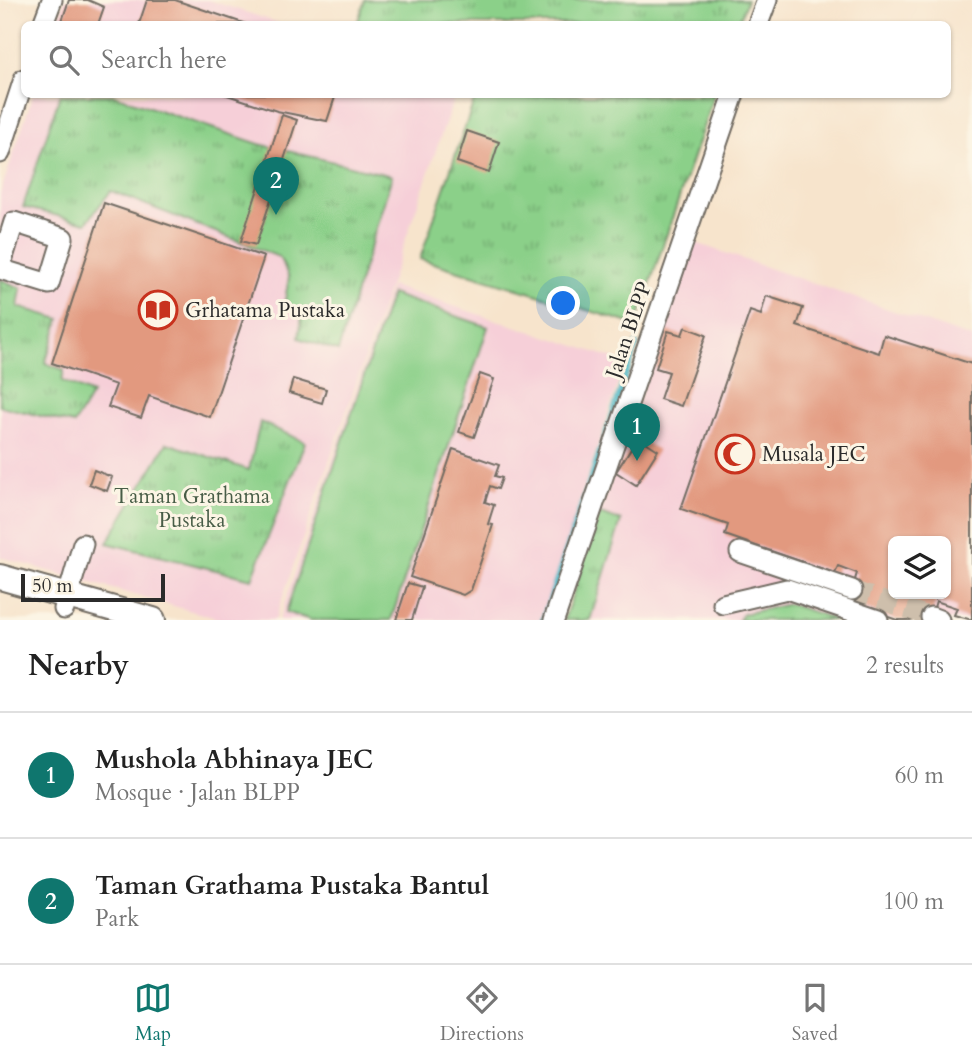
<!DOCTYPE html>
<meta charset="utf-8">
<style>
:root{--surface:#fff;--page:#f2f2f2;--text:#222;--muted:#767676;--line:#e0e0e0;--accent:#0f766e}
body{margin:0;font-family:Cardo,serif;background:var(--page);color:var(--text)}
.controls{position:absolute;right:21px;bottom:21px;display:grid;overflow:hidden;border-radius:10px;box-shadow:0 2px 5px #0004}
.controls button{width:63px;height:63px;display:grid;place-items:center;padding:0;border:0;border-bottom:2px solid var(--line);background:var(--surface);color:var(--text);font:35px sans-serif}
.scale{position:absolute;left:21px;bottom:18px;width:144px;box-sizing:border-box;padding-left:7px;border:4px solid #2b2b2b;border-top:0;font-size:19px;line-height:24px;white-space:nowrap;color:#2b2b2b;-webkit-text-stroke:5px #fcf5e5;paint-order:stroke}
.you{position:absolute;left:564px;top:304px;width:24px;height:24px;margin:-18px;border:5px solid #fff;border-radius:50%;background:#1a73e8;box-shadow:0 0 0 10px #1a73e833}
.badge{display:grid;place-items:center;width:46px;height:46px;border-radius:50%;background:var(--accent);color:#fff;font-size:23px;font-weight:700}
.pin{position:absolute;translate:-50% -58px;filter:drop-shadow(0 2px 4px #0008)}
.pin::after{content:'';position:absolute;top:37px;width:24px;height:21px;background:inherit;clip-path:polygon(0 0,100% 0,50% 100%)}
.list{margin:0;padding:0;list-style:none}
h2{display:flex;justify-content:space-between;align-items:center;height:91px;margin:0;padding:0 28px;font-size:30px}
h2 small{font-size:23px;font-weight:400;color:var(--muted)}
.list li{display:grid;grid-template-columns:46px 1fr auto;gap:21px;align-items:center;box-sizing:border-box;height:126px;padding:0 28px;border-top:2px solid var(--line)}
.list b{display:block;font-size:26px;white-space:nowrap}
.list p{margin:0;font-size:23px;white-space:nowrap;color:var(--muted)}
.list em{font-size:23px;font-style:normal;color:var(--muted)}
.icon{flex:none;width:38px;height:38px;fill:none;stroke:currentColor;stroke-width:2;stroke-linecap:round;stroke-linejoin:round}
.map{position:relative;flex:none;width:972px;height:620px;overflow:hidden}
.search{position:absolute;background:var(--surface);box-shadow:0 2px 5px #0004;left:21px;right:21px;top:21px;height:77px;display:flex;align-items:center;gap:18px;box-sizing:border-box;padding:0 24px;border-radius:10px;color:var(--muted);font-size:26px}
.sheet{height:343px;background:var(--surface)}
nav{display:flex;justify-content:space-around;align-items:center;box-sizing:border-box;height:98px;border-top:2px solid var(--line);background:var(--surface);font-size:19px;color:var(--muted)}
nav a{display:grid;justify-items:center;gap:4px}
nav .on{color:var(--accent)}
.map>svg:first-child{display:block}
</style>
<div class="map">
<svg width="972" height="620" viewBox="0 0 972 620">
<defs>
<pattern id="grass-tufts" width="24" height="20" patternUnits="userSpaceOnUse" patternTransform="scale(1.75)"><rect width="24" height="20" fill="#8bd089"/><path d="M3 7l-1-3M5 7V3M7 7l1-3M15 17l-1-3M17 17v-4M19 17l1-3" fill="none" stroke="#72a970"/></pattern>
</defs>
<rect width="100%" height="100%" fill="#fcf5e5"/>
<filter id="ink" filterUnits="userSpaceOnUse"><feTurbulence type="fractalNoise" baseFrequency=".0143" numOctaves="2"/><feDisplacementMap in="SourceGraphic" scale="14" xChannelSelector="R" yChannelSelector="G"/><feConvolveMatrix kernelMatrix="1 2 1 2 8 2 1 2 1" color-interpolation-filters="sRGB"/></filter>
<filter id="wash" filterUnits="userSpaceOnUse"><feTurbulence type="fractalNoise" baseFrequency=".00686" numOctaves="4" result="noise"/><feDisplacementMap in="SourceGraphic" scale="28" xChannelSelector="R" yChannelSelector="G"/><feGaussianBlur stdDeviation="1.57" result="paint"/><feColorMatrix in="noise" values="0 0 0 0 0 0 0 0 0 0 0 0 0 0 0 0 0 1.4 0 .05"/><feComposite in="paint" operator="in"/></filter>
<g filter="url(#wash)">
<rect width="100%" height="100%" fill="#f7e4cc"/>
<path fill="#f6cfd8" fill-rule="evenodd" d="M65,0H208L282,24H57Z
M33,95H455L275,620H223L0,557V194Z
M693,242L972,338V620H564ZM893,541H946V594H893Z
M391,286L625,362L541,620H279Z"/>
<path fill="url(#grass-tufts)" stroke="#5b7e5a" stroke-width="2" d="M365,0H747L738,24H357Z
M60,95H114L259,144L392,176L338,351L299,338L302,314L284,306L289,277L279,257L111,191L86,223L23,207Z
M476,95H714L636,325L420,259Z
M0,279L21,288L18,307L60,319L45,363L64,370L62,381L92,394L74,424L0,406Z
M260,422L305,442L252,579L107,543L167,443L249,470Z
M600,514L621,521L590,620H564Z
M789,604L838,620H739L743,614L747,613Z"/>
<path fill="#8bd089" stroke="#5b7e5a" stroke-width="2" d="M391,294L488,327L391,620H311L286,612Z"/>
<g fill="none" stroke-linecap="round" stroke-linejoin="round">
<path stroke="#4ab6c6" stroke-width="6" d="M543,620L636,345"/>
</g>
<g id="blocks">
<path fill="#e2997f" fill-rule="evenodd" d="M69,0H88L104,7L98,24H61Z
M147,0H175L246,24H139Z
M224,94H336L327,121L277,111Z
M282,115L297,120L256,245L241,241Z
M467,131L499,142L489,173L457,162Z
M104,203L264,257L210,417L149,396L141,418L108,407L116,385L52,363Z
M766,296L803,308L797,326L879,353L884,335L972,364V620L954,615L957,608L936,601L930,620H897L848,603L857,573L838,566L835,573L725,535L728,525L681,509L750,311L761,315ZM893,541H946V594H893Z
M685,327L706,335L681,406L660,399L669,372L656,368L668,331L682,335Z
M480,374L494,379L474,437L459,432Z
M293,379L326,389L322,403L289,393Z
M638,437L658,450L636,485L616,472Z
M453,449L499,465L495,476L502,478L498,489L490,486L485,502L494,505L488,524L493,525L471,590L463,595L410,577Z
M94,470L112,477L107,491L89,484Z
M408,583L422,587L412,620H396Z"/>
</g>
</g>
<g filter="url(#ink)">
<use href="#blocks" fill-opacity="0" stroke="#726c63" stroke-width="2"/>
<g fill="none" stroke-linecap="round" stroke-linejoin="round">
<path stroke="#cebfac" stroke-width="19" stroke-dasharray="19 10" stroke-linecap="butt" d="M852,590L931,617"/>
<defs>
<path id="minor" d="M43,24L52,0
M758,24L767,0
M0,153L24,79
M0,267L14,222L63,238L49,284L0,269
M740,552L852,590
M723,604L787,589L878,620
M64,609L83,544
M931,617L939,620
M554,620L734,94"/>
<path id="major" d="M0,577L153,620"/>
</defs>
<use href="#minor" stroke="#726c63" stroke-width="23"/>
<use href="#major" stroke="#726c63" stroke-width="28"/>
<use href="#minor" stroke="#fff" stroke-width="19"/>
<use href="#major" stroke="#fff" stroke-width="24"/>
</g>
</g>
<defs>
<symbol id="library-ring" viewBox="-11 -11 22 22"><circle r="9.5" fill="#fcf5e5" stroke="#c8321e" stroke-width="1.5"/><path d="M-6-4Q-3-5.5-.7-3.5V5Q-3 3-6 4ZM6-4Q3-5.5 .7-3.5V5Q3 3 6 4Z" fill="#c8321e"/></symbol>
<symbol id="mosque-ring" viewBox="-11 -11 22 22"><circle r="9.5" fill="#fcf5e5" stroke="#c8321e" stroke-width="1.5"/><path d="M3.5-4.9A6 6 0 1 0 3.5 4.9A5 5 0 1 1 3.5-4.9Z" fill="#c8321e"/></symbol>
</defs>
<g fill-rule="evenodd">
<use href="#library-ring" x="136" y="288" width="44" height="44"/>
<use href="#mosque-ring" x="713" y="432" width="44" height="44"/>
</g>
<g text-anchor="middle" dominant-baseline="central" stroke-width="6" stroke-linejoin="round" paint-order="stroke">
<g font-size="21" fill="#2b2b2b" stroke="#fcf5e5" text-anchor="start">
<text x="185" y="310">Grhatama Pustaka</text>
<text x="762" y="454">Musala JEC</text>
</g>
<g font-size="21" fill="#2b2b2b" stroke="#fcf5e5">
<text transform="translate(629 330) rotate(-71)">Jalan BLPP</text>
</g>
<g font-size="21" fill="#485d47" stroke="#fcf5e5">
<text x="192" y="496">Taman Grathama<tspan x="192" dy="24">Pustaka</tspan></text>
</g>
</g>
</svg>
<div class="controls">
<button><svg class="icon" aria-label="layers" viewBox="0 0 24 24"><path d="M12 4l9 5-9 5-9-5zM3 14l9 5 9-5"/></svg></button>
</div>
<div class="scale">50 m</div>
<div class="you"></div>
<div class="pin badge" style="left:637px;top:461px">1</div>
<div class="pin badge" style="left:276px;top:215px">2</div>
<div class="search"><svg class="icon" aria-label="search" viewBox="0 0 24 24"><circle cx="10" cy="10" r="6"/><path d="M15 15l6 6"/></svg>Search here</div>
</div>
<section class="sheet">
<h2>Nearby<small>2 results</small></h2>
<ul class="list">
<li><span class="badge">1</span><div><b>Mushola Abhinaya JEC</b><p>Mosque · Jalan BLPP</p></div><em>60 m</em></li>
<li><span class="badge">2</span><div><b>Taman Grathama Pustaka Bantul</b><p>Park</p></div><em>100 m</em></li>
</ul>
</section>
<nav>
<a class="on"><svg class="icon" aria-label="map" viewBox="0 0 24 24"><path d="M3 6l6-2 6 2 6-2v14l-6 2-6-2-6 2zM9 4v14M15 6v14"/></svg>Map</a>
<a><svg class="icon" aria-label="directions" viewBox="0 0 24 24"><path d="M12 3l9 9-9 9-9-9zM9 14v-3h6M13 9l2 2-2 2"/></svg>Directions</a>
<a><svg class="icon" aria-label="saved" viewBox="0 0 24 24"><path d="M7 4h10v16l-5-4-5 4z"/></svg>Saved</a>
</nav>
